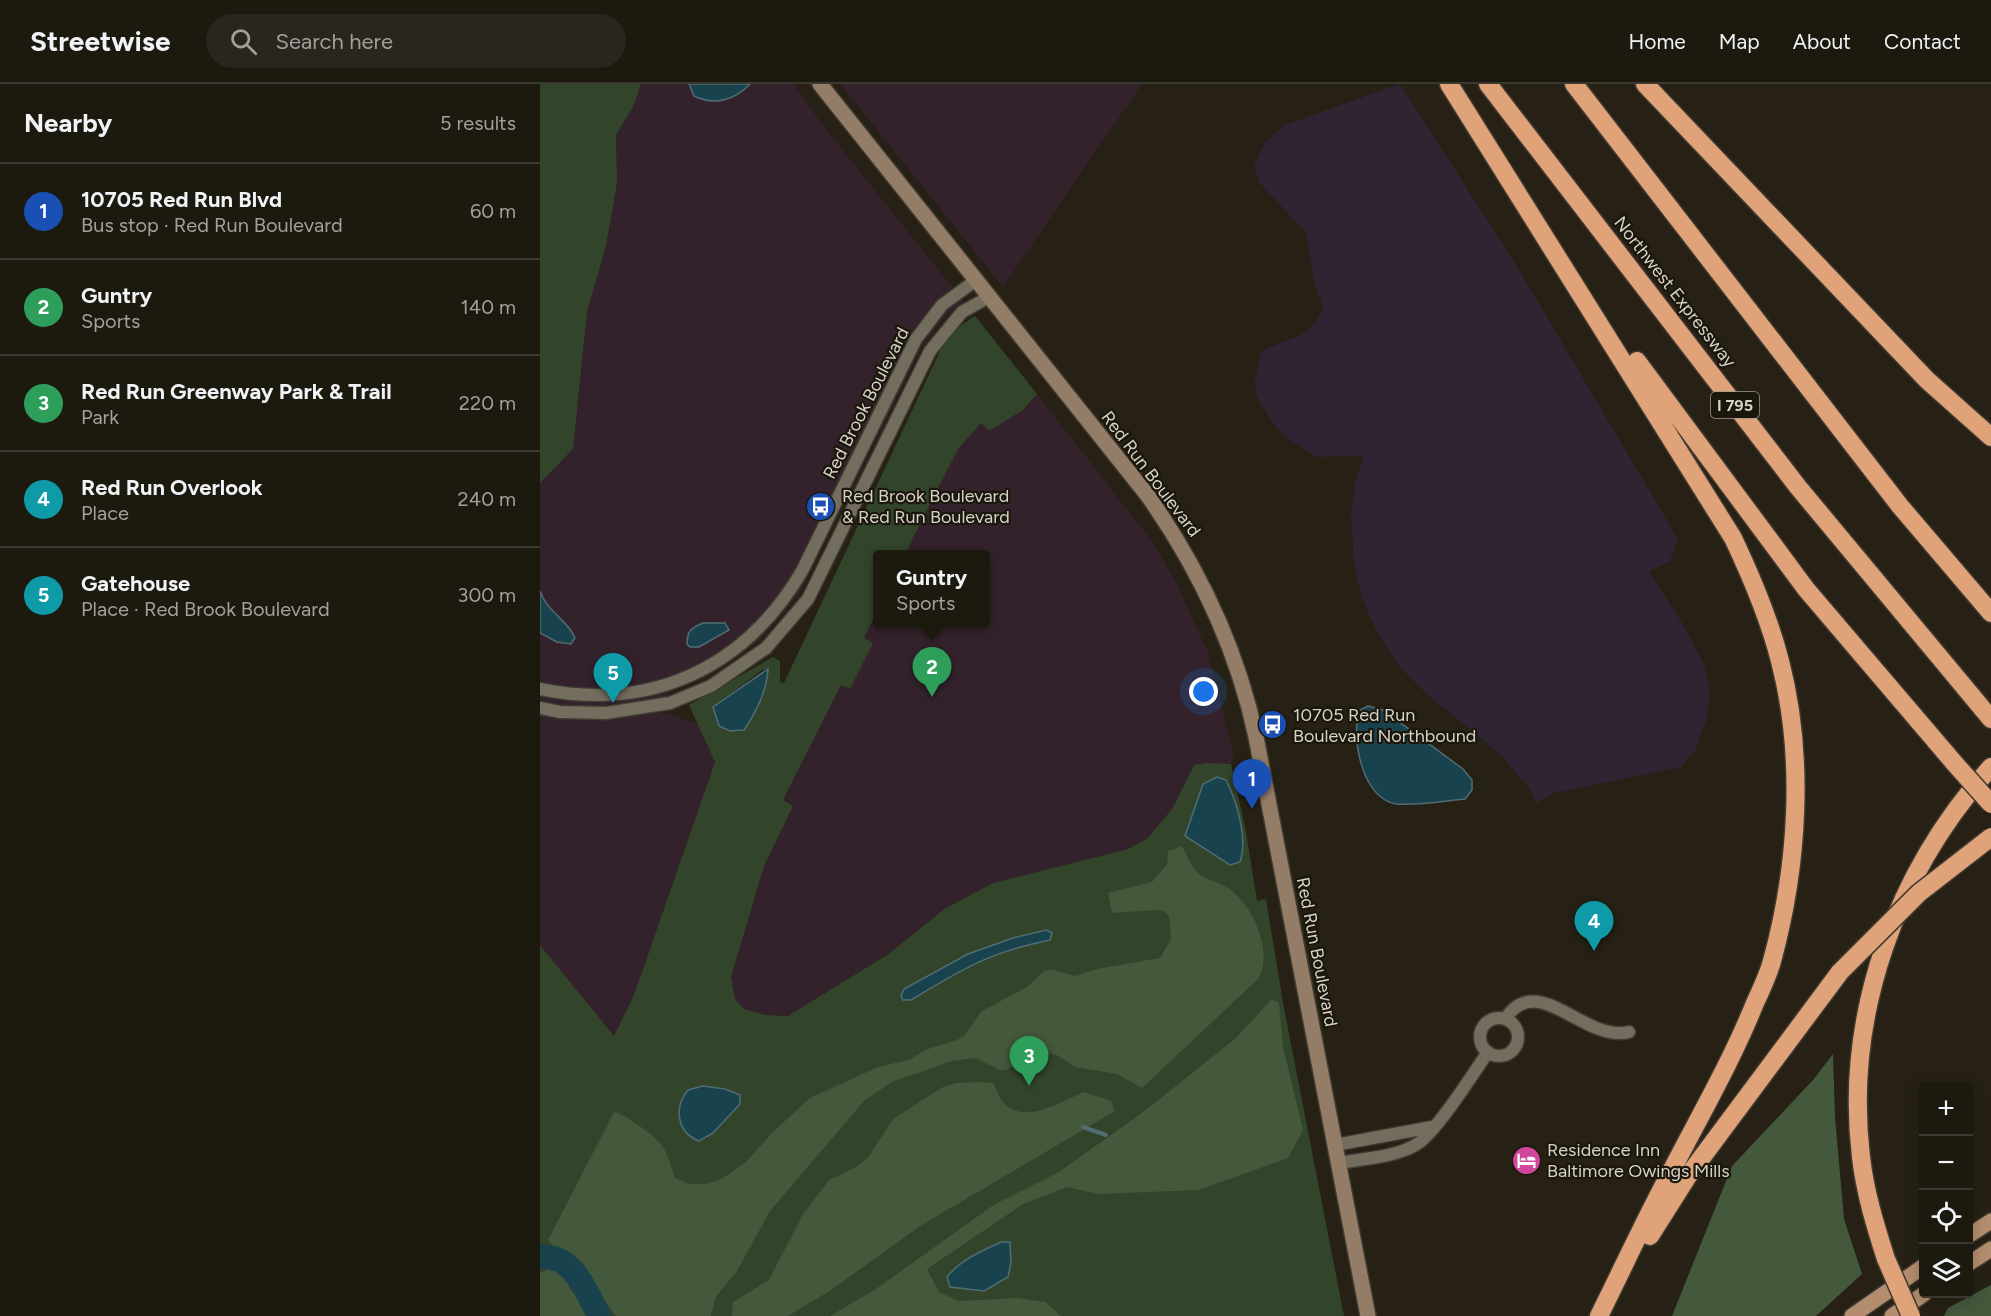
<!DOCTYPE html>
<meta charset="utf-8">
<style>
:root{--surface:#1c190f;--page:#29261d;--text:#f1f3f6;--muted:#a0a09e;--line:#3a382f;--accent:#1a73e8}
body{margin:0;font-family:Figtree,sans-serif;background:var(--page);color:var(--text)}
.controls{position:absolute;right:18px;bottom:18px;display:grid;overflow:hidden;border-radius:6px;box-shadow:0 3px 15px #0003}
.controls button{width:54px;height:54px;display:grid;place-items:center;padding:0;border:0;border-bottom:2px solid var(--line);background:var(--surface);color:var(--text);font:30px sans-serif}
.you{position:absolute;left:664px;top:608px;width:21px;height:21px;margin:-15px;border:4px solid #fff;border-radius:50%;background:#1a73e8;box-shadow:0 0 0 9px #1a73e833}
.badge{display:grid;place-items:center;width:39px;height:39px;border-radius:50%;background:var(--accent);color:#fff;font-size:20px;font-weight:700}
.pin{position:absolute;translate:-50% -50px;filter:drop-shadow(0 2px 3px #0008)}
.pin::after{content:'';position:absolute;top:32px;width:21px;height:18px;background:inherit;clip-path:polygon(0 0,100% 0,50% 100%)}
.popup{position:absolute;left:333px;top:466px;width:117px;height:78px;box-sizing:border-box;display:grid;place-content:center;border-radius:6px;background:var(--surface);filter:drop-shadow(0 2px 4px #0005);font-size:20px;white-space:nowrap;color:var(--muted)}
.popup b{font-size:22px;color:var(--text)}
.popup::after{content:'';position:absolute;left:50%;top:100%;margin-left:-12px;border:12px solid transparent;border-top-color:var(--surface)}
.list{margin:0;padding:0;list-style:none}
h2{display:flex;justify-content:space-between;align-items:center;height:78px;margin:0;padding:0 24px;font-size:26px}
h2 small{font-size:20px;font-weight:400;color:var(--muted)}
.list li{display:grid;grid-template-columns:39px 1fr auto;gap:18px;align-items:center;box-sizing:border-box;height:96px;padding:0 24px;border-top:2px solid var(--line)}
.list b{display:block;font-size:22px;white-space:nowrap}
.list p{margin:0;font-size:20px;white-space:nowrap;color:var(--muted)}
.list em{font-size:20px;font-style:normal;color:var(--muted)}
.icon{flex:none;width:33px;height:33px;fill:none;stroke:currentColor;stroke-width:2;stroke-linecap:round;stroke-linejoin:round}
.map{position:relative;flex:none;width:1451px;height:1232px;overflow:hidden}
header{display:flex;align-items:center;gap:36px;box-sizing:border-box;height:84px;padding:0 30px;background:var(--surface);border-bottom:2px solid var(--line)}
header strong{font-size:28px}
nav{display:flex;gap:33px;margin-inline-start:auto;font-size:21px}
.search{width:420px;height:54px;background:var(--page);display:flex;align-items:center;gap:15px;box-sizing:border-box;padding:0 21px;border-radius:33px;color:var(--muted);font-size:22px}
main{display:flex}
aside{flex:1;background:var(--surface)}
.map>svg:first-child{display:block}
</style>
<header>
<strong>Streetwise</strong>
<div class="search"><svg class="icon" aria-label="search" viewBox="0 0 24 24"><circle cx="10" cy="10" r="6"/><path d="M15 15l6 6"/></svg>Search here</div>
<nav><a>Home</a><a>Map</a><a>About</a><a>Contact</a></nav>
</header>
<main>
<aside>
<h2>Nearby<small>5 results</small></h2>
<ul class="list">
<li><span class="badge" style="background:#1a4fb4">1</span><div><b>10705 Red Run Blvd</b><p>Bus stop · Red Run Boulevard</p></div><em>60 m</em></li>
<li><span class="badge" style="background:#2e9e5b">2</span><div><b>Guntry</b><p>Sports</p></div><em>140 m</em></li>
<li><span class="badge" style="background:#2e9e5b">3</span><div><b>Red Run Greenway Park &amp; Trail</b><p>Park</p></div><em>220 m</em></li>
<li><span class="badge" style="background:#0f9aa8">4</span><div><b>Red Run Overlook</b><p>Place</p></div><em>240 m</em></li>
<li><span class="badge" style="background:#0f9aa8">5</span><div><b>Gatehouse</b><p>Place · Red Brook Boulevard</p></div><em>300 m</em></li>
</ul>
</aside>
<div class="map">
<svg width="1451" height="1232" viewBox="0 0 1451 1232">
<rect width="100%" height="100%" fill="#262114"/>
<path fill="#33222b" d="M101,0H254L276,32L424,218L407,230L383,260L259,510L220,556L167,593L129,608L117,626L158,640L175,678L94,911L74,953L0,861V399L33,365L47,228L66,162L77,99L76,51L93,23Z
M300,0H602L463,203Z
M497,310L611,456L634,494L668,568L694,671L691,680L668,679L654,681L632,725L608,754L588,765L453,799L404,825L350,869L248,932L226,931L204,925L195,915L191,893L224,782L253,721L243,716L301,600L309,605L332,559L323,554L338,525V540H446V470H365L418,365L441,339L483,326Z"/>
<path fill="#2e2432" d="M860,0L978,184L1138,455L1130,477L1109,488L1141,537L1164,580L1170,606L1167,634L1155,667L1141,683L1014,709L997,719L989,704L960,670L887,610L858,581L835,544L822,514L814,479L811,433L814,404L823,372L777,373L748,355L735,342L716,312L715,296L721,267L765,249L777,236L783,224L774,197L766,149L719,98L714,81L725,59L744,41Z"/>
<path fill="#32452b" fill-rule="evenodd" d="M0,0H101L93,23L76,51L77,99L66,162L47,228L33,365L0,399Z
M435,232L497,310L483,326L449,347L441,339L418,365L365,470H338V525L324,554L333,559L310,605L301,601L243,716L253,722L224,782L191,893L195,915L204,925L226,931L248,932L350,869L404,825L453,799L588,765L608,754L632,725L654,681L668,679L691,680L706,748L717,817L726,815L743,919L804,1232H0V861L74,952L94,911L175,678L149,621L233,573L240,577V598L244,599L402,263L417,244ZM228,585C226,611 216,630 198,648L179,642L173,623L222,586ZM663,700L690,704L703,753V769L690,781L645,752Z"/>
<path fill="#44583c" d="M642,762C647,770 651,783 659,790C667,796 679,798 688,804C713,821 733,866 719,894L602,1004L577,990L535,983L517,971L497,966L467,986H460L435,974L412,977L352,998L325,1016L230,1127L197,1187L175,1214L171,1232H76L49,1195L44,1180L17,1167L8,1156L74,1028C85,1030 117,1053 123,1063C129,1072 131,1084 135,1094L149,1100H165L180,1096L206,1078L233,1048L270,1014L338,983L368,976L388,965L417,956L424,952L442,927L487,903L504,887L511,885L535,892L557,885L620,874L631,855L629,832L624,827L617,826L572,829L568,809L612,798L627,781L628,767Z
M732,915L739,919L743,963L763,1046L748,1074L659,1106L558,1110L527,1103L483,1120L387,1185L399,1208L419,1217L477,1214L505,1218L521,1232H290L336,1205L455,1120L519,1088L606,1026L696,954Z
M1293,970L1295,1033L1304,1135L1322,1190L1276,1232H1132L1192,1082L1273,996Z
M439,998L453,999C457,1006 461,1019 468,1023C491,1038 522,1017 544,1008L571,1017L575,1027L380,1142L291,1206L248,1232H192L193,1218L229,1196L263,1130L289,1096L318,1082L329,1072L353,1035L403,1003L416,999Z
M17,1182L26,1192L30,1205L54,1232H0V1189Z
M1451,1201V1232H1404L1408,1224Z"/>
<path fill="#19424f" stroke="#516d74" stroke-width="1.5" d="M149,0H210C195,16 175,22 154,12Z
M0,507C7,528 28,536 35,554L31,560L17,558L0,549Z
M163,539H185L189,546L159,563H150L147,560C147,547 151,544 163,539Z
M228,585C227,607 217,627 204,646L190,647L179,642L173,623Z
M828,622L843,626L923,685L932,696V706L925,715C904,717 877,722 856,720C822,715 810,652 820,626Z
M677,693L686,696C697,718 708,755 700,778L690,781L645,752L663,700Z
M506,846L512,849L510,856C450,868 422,885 371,916H363L361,912L364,905L428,870L473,854Z
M163,1002L185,1005L200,1011V1020L173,1049L159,1057C136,1048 134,1023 148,1006Z
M461,1158H470L471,1179L468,1193L444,1207L410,1203L407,1193C420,1176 442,1167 461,1158Z"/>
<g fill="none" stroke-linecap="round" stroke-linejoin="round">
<path stroke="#516d74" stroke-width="4" d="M543,1043L566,1051"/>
<path stroke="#19424f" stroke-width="24" d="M0,1173C33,1170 47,1208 59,1232"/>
<defs>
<path id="street" d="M0,605C111,628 205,584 262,487L376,255L402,221L436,196
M0,624L20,628L66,629L130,619L171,602L226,564L268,515L390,267L422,228L449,213
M940 953a19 19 0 1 1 38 0a19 19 0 1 1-38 0Z
M965,935C998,885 1044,959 1089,948
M795,1061L892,1043
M798,1079C822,1075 860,1073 880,1058C902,1039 931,993 948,968"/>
<path id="secondary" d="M280,0L608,412C660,486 697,564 716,653L828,1232"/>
<path id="primary" d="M1428,1152L1451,1137
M1428,1180L1451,1165
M1312,1232L1384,1182
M1352,1232L1384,1210"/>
<path id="highway" d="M909,0L1193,454C1212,494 1229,534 1240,577C1265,673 1258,782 1232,877C1228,892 1221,906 1215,919C1192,976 1162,1028 1134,1082C1107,1131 1084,1182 1059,1232
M948,0L1258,403L1451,635
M1034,0L1360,422L1451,529
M1105,0L1387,296L1451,353
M1097,277L1266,505L1416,681
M1110,1152L1148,1092L1300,888
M1346,1175C1335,1141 1325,1108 1321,1073C1304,931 1356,788 1451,683"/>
</defs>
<use href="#street" stroke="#3f3a32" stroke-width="15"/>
<use href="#secondary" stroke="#3f3a32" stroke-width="18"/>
<use href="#primary" stroke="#3f3a32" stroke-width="18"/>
<use href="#highway" stroke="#3f3a32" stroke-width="21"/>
<use href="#street" stroke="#736d5e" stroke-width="12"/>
<use href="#secondary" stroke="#947d66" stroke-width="15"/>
<use href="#primary" stroke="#b48d6e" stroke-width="15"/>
<use href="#highway" stroke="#e0a278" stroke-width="18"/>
<defs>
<path id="highway-bridge" d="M1416,681L1451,720
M1300,888L1379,809L1451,753
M1346,1175L1371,1232"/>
</defs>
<use href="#highway-bridge" stroke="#3f3a32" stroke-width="21" stroke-linecap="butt"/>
<use href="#highway-bridge" stroke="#e0a278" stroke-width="18"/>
</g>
<defs>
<symbol id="bus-disc" viewBox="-11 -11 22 22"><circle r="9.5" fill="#1a4fb4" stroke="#1c170b"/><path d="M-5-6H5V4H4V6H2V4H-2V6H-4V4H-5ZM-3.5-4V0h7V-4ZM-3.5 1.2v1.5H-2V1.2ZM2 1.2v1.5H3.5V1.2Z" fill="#fff"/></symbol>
<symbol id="hotel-disc" viewBox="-11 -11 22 22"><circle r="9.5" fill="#d1479c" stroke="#1c170b"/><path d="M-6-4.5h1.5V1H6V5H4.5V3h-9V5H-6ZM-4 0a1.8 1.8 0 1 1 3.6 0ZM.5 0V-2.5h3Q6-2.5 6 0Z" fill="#fff"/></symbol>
</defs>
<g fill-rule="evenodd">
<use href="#bus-disc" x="264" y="406" width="33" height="33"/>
<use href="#bus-disc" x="716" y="624" width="33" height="33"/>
<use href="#hotel-disc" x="970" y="1060" width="33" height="33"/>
</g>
<g text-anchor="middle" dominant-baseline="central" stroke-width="4.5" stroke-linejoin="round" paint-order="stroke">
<rect fill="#1c170b" stroke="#9e9a91" stroke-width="1.5" x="1171" y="308" width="48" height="26" rx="4.5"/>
<g font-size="16" font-weight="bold" fill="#d5d2ca">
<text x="1195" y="321">I 795</text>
</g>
<g font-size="18" fill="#d5d2ca" stroke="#1c170b">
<text transform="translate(1135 208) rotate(52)">Northwest Expressway</text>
<text transform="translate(326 319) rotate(-63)">Red Brook Boulevard</text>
<text transform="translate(611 390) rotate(53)">Red Run Boulevard</text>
<text transform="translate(777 868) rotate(79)">Red Run Boulevard</text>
</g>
<g font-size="18" fill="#d5d2ca" stroke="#1c170b" text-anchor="start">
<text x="302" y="412">Red Brook Boulevard<tspan x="302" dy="21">&amp; Red Run Boulevard</tspan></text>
<text x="753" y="631">10705 Red Run<tspan x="753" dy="21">Boulevard Northbound</tspan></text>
<text x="1007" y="1066">Residence Inn<tspan x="1007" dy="21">Baltimore Owings Mills</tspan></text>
</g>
</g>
</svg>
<div class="controls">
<button>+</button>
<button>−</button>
<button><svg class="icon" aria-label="locate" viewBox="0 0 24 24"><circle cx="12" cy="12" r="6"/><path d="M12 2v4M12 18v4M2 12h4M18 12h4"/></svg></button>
<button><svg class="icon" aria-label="layers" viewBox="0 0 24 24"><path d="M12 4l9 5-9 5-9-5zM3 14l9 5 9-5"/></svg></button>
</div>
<div class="you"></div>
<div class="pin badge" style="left:712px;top:725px;background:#1a4fb4">1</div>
<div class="pin badge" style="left:392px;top:613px;background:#2e9e5b">2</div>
<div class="popup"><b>Guntry</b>Sports</div>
<div class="pin badge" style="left:489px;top:1002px;background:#2e9e5b">3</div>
<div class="pin badge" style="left:1054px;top:867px;background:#0f9aa8">4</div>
<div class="pin badge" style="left:73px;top:619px;background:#0f9aa8">5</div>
</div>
</main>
